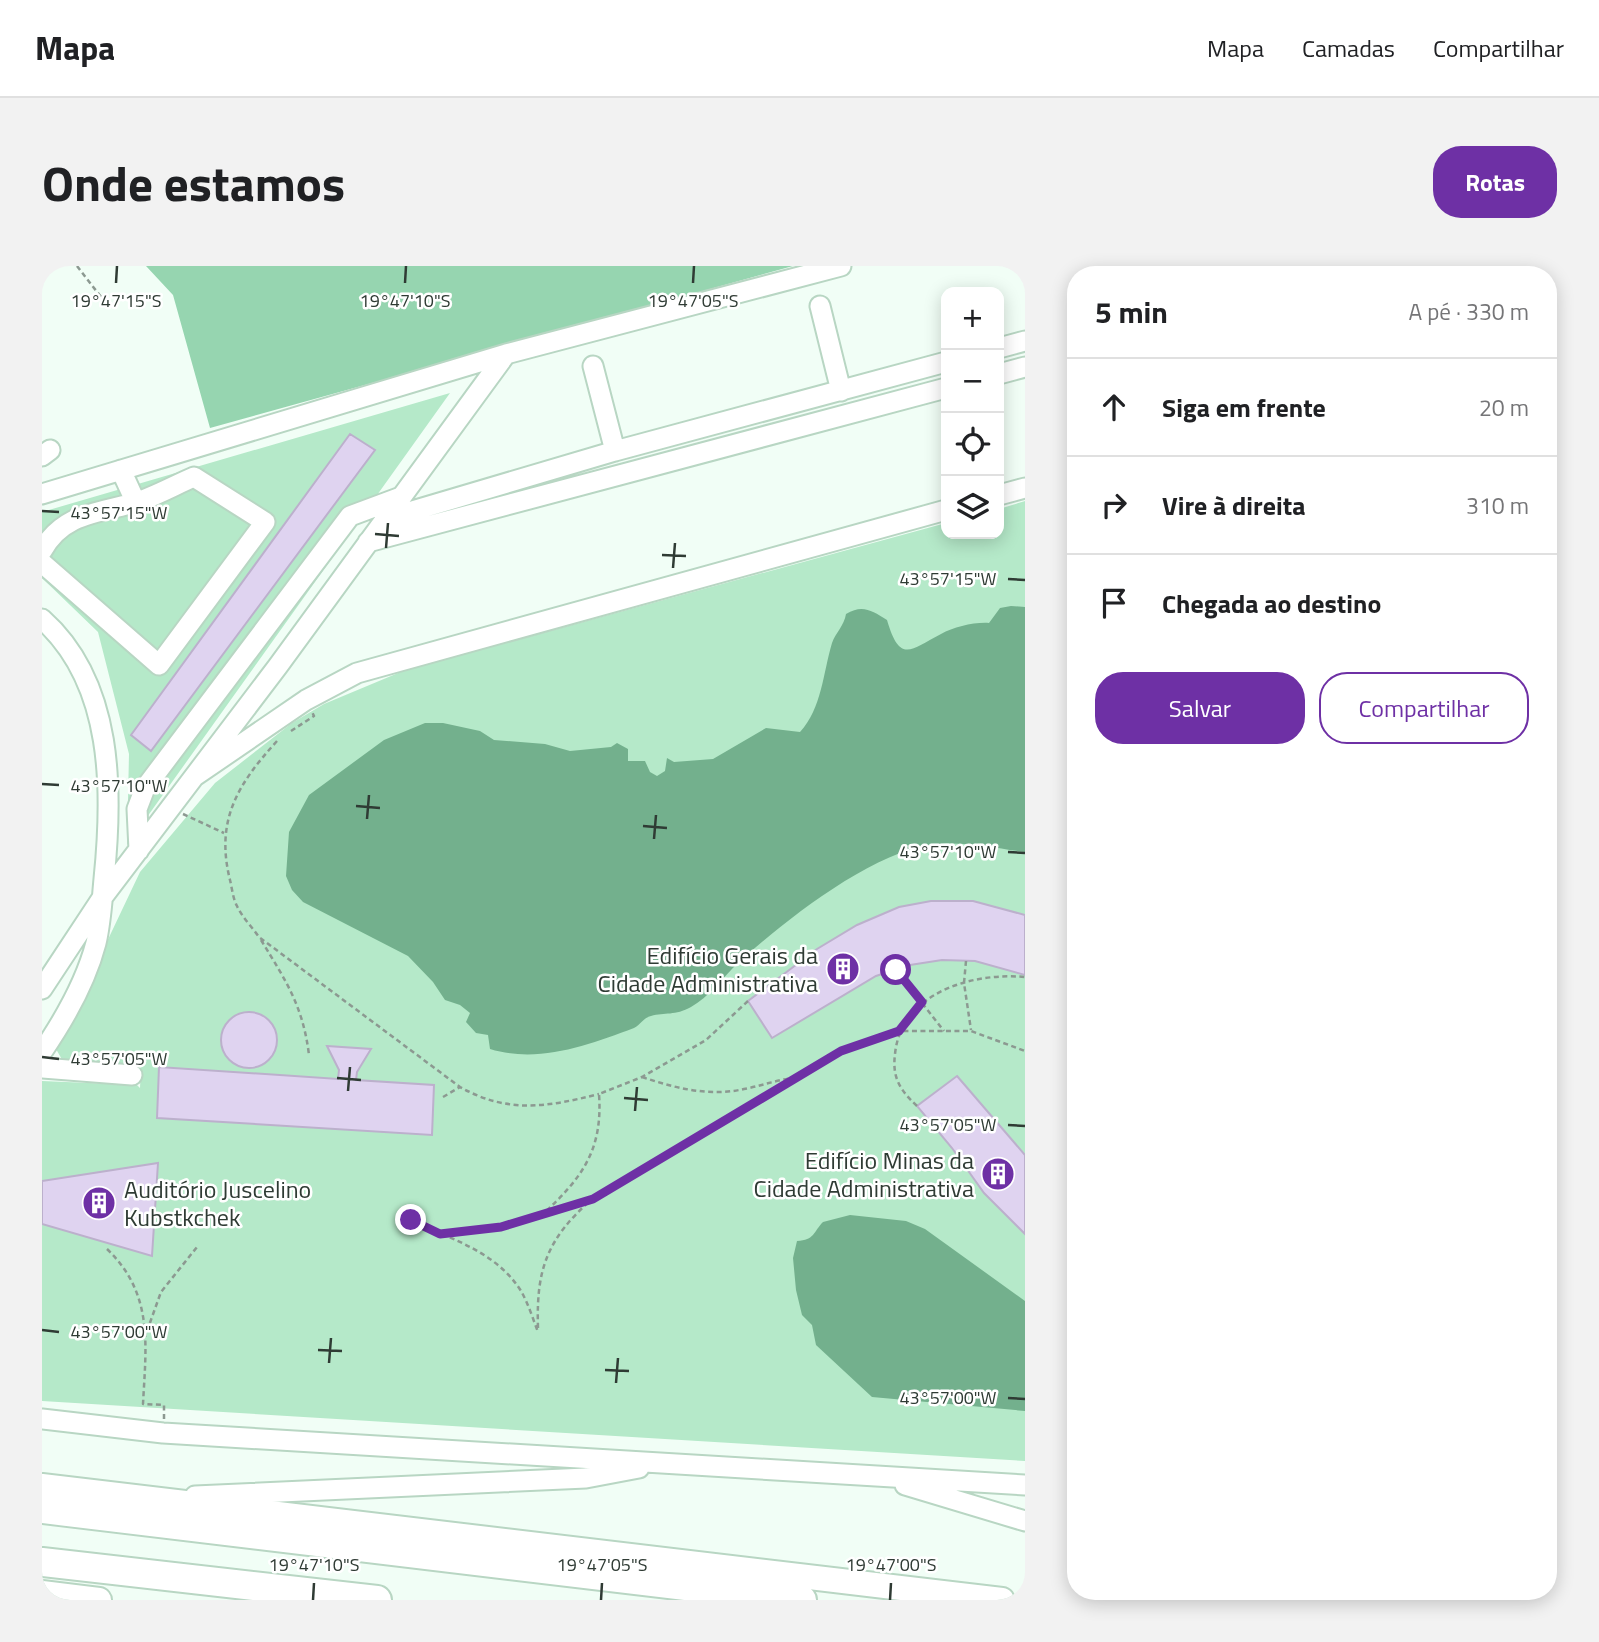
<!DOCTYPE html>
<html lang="pt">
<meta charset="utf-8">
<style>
:root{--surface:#fff;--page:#f2f2f2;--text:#202124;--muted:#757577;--line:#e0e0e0;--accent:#6e30a5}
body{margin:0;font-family:"Titillium Web",sans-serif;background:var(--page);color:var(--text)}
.controls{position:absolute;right:21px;top:21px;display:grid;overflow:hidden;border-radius:14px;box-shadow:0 4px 18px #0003}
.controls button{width:63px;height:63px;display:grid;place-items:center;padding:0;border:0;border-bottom:2px solid var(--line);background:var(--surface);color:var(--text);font:35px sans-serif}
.stop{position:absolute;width:21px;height:21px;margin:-16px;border:5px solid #6e30a5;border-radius:50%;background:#fff}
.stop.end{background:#6e30a5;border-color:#fff;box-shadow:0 2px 7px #0008}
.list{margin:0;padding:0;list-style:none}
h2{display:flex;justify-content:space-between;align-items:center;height:91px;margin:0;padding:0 28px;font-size:30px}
h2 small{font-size:23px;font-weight:400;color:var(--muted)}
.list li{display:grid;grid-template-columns:46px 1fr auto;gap:21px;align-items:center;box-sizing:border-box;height:98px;padding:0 28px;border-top:2px solid var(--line)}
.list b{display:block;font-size:26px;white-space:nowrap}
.list em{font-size:23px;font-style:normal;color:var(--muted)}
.actions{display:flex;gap:14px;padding:21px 28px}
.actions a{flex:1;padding:16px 0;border:2px solid var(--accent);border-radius:28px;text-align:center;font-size:24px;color:var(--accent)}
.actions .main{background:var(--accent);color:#fff}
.icon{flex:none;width:38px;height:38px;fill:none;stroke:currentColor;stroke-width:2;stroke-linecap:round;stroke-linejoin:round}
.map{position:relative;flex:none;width:983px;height:1334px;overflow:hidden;border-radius:28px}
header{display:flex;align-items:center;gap:42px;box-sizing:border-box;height:98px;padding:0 35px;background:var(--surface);border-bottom:2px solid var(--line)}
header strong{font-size:33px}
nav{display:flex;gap:38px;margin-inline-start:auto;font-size:24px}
.intro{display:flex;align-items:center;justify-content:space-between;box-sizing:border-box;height:168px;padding:0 42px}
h1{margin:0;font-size:49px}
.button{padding:18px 32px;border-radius:28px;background:var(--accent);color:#fff;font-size:24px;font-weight:700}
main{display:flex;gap:42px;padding:0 42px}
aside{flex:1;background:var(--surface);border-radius:28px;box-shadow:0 4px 18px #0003}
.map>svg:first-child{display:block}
</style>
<header>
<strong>Mapa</strong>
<nav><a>Mapa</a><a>Camadas</a><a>Compartilhar</a></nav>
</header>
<div class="intro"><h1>Onde estamos</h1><a class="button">Rotas</a></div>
<main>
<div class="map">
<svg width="983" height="1334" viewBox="0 0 983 1334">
<rect width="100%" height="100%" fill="#f1fef6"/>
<path fill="#b5e9c9" d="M408,127L85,579L87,488L56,366L0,312V246Z
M983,235V1195L0,1135V815L95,819L98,822L99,799H95V803L22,797L14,783L98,606L173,517L250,457L282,438L361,405L904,257V268H957V243Z"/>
<path fill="#96d5b0" d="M104,0H751L168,162L131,29Z"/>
<path fill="#73b08d" d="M969,340L983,341V586C952,582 920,574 888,579C827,588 741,656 696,697C681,711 667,731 649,741C633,750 623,746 609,750C601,752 598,759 592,762C546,779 497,798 448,783L446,769L434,767L424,756L428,747L418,739L403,734L391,716L366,690L261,636L250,624L244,610L247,566L267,529L342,474L383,457H401L438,465L452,474L503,478L528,485L569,481L575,477L586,483V495H603L608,506L615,510L623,505L625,492L632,496L671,493L724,462L758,466C780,442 781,407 790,377C794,366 802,360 804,348C821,338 830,345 845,354C858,398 868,384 899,368C912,361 932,356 947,357L958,342Z
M808,949L864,955L883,963L983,1035V1145L830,1131L774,1079L770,1059L760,1049L754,1024L751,992L755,975C773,974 771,966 781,956Z"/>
<path fill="#dfd3f0" stroke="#bcb0cc" stroke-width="2" d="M308,168L333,184L109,485L89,469Z
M889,635H931L983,649V709L933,695L900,694L868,699L834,710L730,772L706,735L775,683L815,659L857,641Z
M179 774a28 28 0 1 1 56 0a28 28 0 1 1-56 0Z
M285,780L329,783L315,806L314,814L392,819L390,869L115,852L117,801L296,813L297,804Z
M915,810L983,889V968L942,927L910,882L875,840Z
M116,897L110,990L0,958V915Z"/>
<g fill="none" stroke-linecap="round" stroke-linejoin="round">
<defs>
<path id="minor" d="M778,40L799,125
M957,82L983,75
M551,100L573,185
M957,108L983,101
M0,190L8,184
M79,204L94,237
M0,228L464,88L799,0
M957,229L983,222
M343,253L573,185L904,96
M326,276L904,122
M0,285C20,248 55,247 92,237C112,231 133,219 152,211L223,256L117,399L0,297
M0,353C72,417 71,525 62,613C60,634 59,656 54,677C44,715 22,754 0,786
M153,510L264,434L315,407L904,244
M97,584L95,543L103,522L308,250L359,231
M0,723L60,632L236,400L464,88
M0,802L90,809
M0,1153L121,1167L983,1219
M863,1219L983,1255
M153,1230L544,1212L597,1202"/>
<path id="major" d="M0,1220L960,1334
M0,1327L57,1334"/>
<path id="highway" d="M0,1243L760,1334
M0,1296L335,1334"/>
</defs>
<use href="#minor" stroke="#b8d6c3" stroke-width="23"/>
<use href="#major" stroke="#b8d6c3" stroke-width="28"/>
<use href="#highway" stroke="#b8d6c3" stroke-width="32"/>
<path stroke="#8c9991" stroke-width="2.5" stroke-dasharray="5 3.5" stroke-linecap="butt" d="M35,0L59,31
M249,465L272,450L270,446
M235,475C196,518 173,554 188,614C190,622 191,633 195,640C200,651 210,661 217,671L418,821
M141,548L182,567
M219,674C244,715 261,740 267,789
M924,695L922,717L929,764
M854,704L902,765
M706,735L664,774L600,811L557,828C561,884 540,912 501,948L550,933L799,785L857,765H929L983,785
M600,811C633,822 667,831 702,823C719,820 734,814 751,812
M401,831L418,821C466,848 505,841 557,828
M875,840C858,824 850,812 853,788C859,727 930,706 983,711
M369,954C408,973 454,985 479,1025C486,1037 491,1053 496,1066
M401,968L459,961L501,948
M65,983C112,1028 104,1079 101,1138L122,1139V1153
M496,1062C494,1003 505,973 550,933
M105,1065L119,1026L155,981"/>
<use href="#minor" stroke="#fff" stroke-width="19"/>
<use href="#major" stroke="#fff" stroke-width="24"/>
<use href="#highway" stroke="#fff" stroke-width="28"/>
</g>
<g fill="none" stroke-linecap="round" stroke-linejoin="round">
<path stroke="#6e30a5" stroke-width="9" d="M369,954L398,968L459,961L551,933L799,785L857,765L880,736L854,704"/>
</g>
<path fill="none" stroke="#2f3b34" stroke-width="2.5" d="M74,17L75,0M363,17L364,0M651,17L652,0M0,245L17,246M333,268L357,270M344,282L346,257M620,289L644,290M631,302L633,277M966,313L983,314M0,518L17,519M314,540L338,542M325,553L327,529M601,560L625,562M612,573L614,549M966,586L983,587M0,791L17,793M295,812L319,814M306,825L308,801M582,832L606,834M593,845L595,821M966,859L983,860M0,1064L17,1066M276,1084L300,1085M287,1097L289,1072M563,1104L587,1105M574,1117L576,1092M966,1132L983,1133M271,1334L272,1317M559,1334L560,1317M848,1334L849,1317"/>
<defs>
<symbol id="building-disc" viewBox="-11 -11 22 22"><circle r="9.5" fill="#6e30a5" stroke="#fff"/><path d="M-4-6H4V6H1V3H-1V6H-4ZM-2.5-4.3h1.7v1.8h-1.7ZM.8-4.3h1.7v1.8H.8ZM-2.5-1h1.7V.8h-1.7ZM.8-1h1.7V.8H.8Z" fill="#fff"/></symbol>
</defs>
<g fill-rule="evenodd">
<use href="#building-disc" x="782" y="684" width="38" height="38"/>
<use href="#building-disc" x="937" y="889" width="38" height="38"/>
<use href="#building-disc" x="38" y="918" width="38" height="38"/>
</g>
<g text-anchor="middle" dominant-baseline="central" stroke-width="5" stroke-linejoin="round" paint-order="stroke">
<g font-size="24" fill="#2f3b34" stroke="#fff" text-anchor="end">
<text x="776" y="689">Edifício Gerais da<tspan x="776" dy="28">Cidade Administrativa</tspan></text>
<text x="932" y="894">Edifício Minas da<tspan x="932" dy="28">Cidade Administrativa</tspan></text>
<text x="82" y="923" text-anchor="start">Auditório Juscelino<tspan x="82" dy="28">Kubstkchek</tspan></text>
</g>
</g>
<g font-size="18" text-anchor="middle" fill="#2f3b34" stroke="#fff" stroke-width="5" stroke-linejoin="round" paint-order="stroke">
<text x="74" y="41">19°47'15"S</text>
<text x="363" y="41">19°47'10"S</text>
<text x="651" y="41">19°47'05"S</text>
<text x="77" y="253">43°57'15"W</text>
<text x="906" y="319">43°57'15"W</text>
<text x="77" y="526">43°57'10"W</text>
<text x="906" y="592">43°57'10"W</text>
<text x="77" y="799">43°57'05"W</text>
<text x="906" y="865">43°57'05"W</text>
<text x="77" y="1072">43°57'00"W</text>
<text x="906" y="1138">43°57'00"W</text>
<text x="272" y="1305">19°47'10"S</text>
<text x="560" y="1305">19°47'05"S</text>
<text x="849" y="1305">19°47'00"S</text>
</g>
</svg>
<div class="controls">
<button>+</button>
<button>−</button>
<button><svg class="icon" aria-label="locate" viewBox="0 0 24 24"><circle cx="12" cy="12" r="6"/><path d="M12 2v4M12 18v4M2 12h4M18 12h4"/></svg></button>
<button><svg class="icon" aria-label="layers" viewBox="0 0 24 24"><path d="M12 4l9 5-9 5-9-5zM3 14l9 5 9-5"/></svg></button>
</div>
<div class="stop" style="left:854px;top:704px"></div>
<div class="stop end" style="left:369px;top:954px"></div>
</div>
<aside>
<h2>5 min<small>A pé · 330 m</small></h2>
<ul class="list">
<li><svg class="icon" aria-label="ahead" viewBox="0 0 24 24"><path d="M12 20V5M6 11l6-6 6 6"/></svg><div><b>Siga em frente</b></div><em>20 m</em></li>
<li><svg class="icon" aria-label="right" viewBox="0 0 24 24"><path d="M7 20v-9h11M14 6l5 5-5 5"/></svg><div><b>Vire à direita</b></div><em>310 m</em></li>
<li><svg class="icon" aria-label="arrive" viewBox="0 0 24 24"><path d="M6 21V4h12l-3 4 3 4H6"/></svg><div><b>Chegada ao destino</b></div></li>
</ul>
<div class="actions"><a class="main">Salvar</a><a>Compartilhar</a></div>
</aside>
</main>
